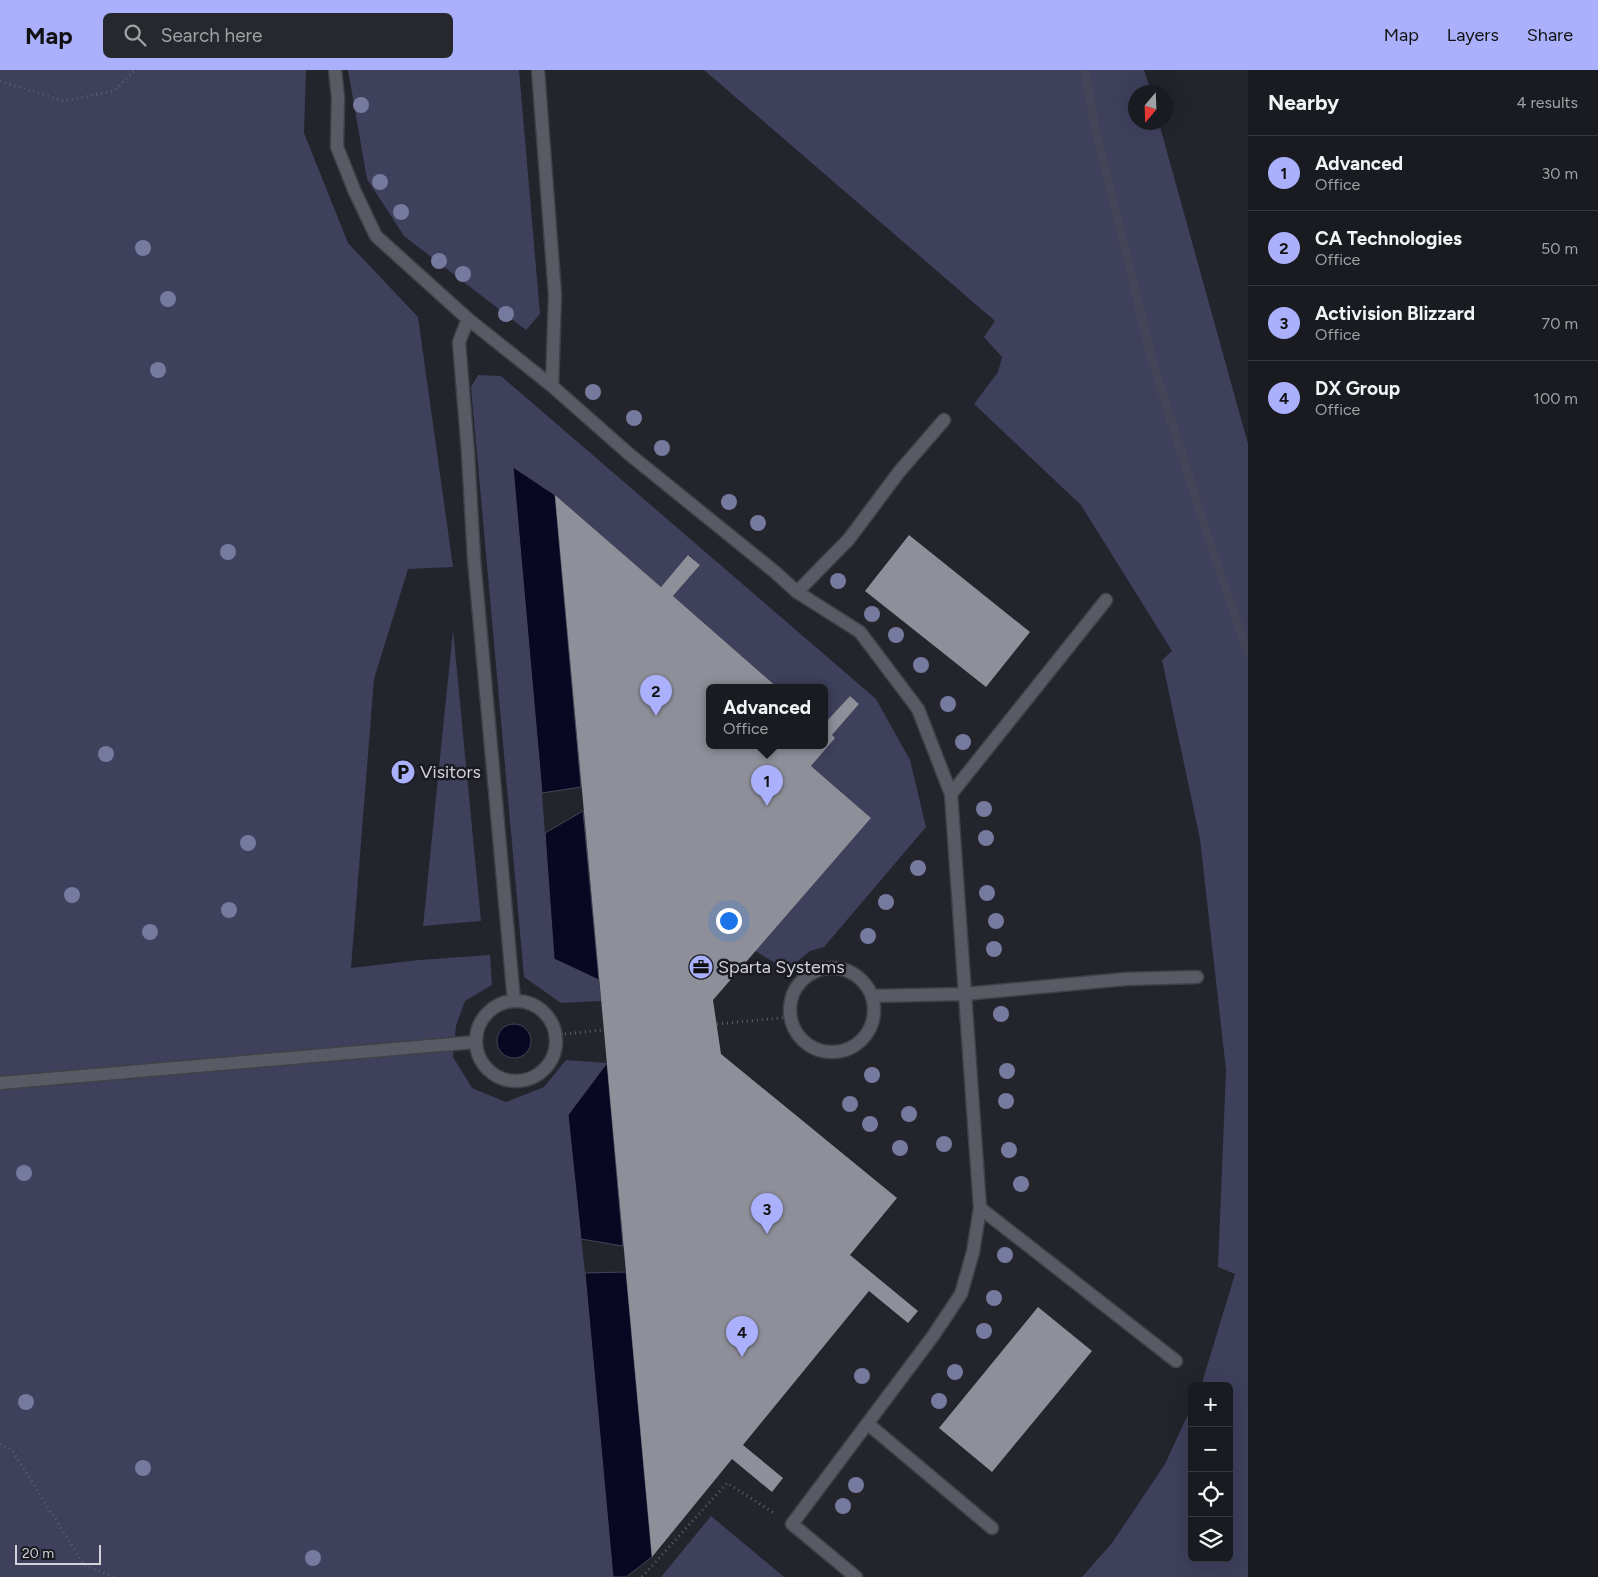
<!DOCTYPE html>
<meta charset="utf-8">
<style>
:root{--surface:#1a1b21;--page:#27282e;--text:#f1f3f6;--muted:#9fa1a5;--line:#38393f;--accent:#aab0fb}
body{margin:0;font-family:Figtree,sans-serif;background:var(--page);color:var(--text)}
.controls{position:absolute;right:15px;bottom:15px;display:grid;overflow:hidden;border-radius:8px;box-shadow:0 5px 20px #0002}
.controls button{width:45px;height:45px;display:grid;place-items:center;padding:0;border:0;border-bottom:1px solid var(--line);background:var(--surface);color:var(--text);font:25px sans-serif}
.compass{position:absolute;left:1128px;top:15px;width:45px;height:45px;border-radius:50%;background:var(--surface);box-shadow:0 5px 20px #0002;rotate:199deg}
.scale{position:absolute;left:15px;bottom:12px;width:86px;box-sizing:border-box;padding-left:5px;border:2px solid #d1d1d7;border-top:0;font-size:14px;line-height:18px;white-space:nowrap;color:#d1d1d7;-webkit-text-stroke:4px #1a1b22;paint-order:stroke}
.you{position:absolute;left:728px;top:850px;width:18px;height:18px;margin:-12px;border:4px solid #fff;border-radius:50%;background:#1a73e8;box-shadow:0 0 0 8px #1a73e833}
.badge{display:grid;place-items:center;width:32px;height:32px;border-radius:50%;background:var(--accent);color:#111;font-size:16px;font-weight:700}
.pin{position:absolute;translate:-50% -41px;filter:drop-shadow(0 1px 2px #0008)}
.pin::after{content:'';position:absolute;top:26px;width:18px;height:15px;background:inherit;clip-path:polygon(0 0,100% 0,50% 100%)}
.popup{position:absolute;left:706px;top:614px;width:122px;height:65px;box-sizing:border-box;display:grid;place-content:center;border-radius:8px;background:var(--surface);filter:drop-shadow(0 1px 4px #0005);font-size:16px;white-space:nowrap;color:var(--muted)}
.popup b{font-size:19px;color:var(--text)}
.popup::after{content:'';position:absolute;left:50%;top:100%;margin-left:-10px;border:10px solid transparent;border-top-color:var(--surface)}
.list{margin:0;padding:0;list-style:none}
h2{display:flex;justify-content:space-between;align-items:center;height:65px;margin:0;padding:0 20px;font-size:21px}
h2 small{font-size:16px;font-weight:400;color:var(--muted)}
.list li{display:grid;grid-template-columns:32px 1fr auto;gap:15px;align-items:center;box-sizing:border-box;height:75px;padding:0 20px;border-top:1px solid var(--line)}
.list b{display:block;font-size:19px;white-space:nowrap}
.list p{margin:0;font-size:16px;white-space:nowrap;color:var(--muted)}
.list em{font-size:16px;font-style:normal;color:var(--muted)}
.icon{flex:none;width:28px;height:28px;fill:none;stroke:currentColor;stroke-width:2;stroke-linecap:round;stroke-linejoin:round}
.map{position:relative;flex:none;width:1248px;height:1507px;overflow:hidden}
header{display:flex;align-items:center;gap:30px;box-sizing:border-box;height:70px;padding:0 25px;background:var(--accent);color:#111}
header strong{font-size:24px}
nav{display:flex;gap:28px;margin-inline-start:auto;font-size:18px}
.search{width:350px;height:45px;background:var(--page);display:flex;align-items:center;gap:12px;box-sizing:border-box;padding:0 18px;border-radius:8px;color:var(--muted);font-size:19px}
main{display:flex}
aside{flex:1;background:var(--surface)}
.map>svg:first-child{display:block}
</style>
<header>
<strong>Map</strong>
<div class="search"><svg class="icon" aria-label="search" viewBox="0 0 24 24"><circle cx="10" cy="10" r="6"/><path d="M15 15l6 6"/></svg>Search here</div>
<nav><a>Map</a><a>Layers</a><a>Share</a></nav>
</header>
<main>
<div class="map">
<svg width="1248" height="1507" viewBox="0 0 1248 1507">
<rect width="100%" height="100%" fill="#23242c"/>
<path fill="#3e405c" d="M0,0H306L304,63L348,173L418,247L453,497L408,499L374,609L351,898L419,890L490,885L492,915L465,931L456,956L453,987L472,1018L506,1032L544,1017L566,990L607,993L568,1045L585,1203L613,1507H0Z
M348,0H519L540,244L526,260L404,166L367,109Z
M704,0H1144L1151,22H1136V52L1159,53L1248,374V1507H1082L1112,1473L1165,1394L1192,1336V1488H1229V1316H1201L1235,1204L1218,1197L1226,1000L1200,769L1162,590L1172,581L1081,435L974,334L998,302L1002,287L984,267L995,251Z
M478,305L501,306L876,629L910,690L926,757L824,877L810,881L787,900L755,881L871,748L811,696L832,665L859,634L850,626L825,654L824,617H777L673,526L700,495L689,485L661,517L555,425L513,397L542,723L554,888L599,910L601,931L561,933L524,907L471,317Z
M453,560L481,851L423,856Z
M711,1446L784,1507H661Z"/>
<path fill="#090722" stroke="#454458" d="M513,397L555,425L581,717L542,723Z
M583,741L599,910L554,889L545,763Z
M497 971a17 17 0 1 1 34 0a17 17 0 1 1-34 0Z
M607,993L623,1176L581,1169L568,1045Z
M626,1202L652,1487L626,1507H613L585,1203Z"/>
<g fill="none" stroke-linecap="round" stroke-linejoin="round">
<path stroke="#454458" stroke-width="9" d="M1085,0L1094,53L1152,290L1210,473L1248,583"/>
</g>
<path fill="#8e8f99" d="M555,425L661,517L688,485L700,495L673,526L777,617H710V675H824V654L850,626L859,634L832,665L835,668L811,696L871,748L713,930L721,984L897,1128L850,1185L918,1241L908,1253L869,1221L743,1375L783,1408L772,1422L732,1389L652,1487Z
M909,465L1030,562L986,617L865,521Z
M1038,1237L1092,1281L992,1402L939,1358Z"/>
<g fill="none" stroke-linecap="round" stroke-linejoin="round">
<defs>
<path id="minor" d="M335,0L338,28L337,77L355,122L376,166L468,249L552,316L629,384L775,502L797,522L860,562L918,639L951,724L980,1138L973,1182L961,1224L933,1266L792,1454L856,1507
M538,0L555,225L552,316
M468,249L459,272L468,383L474,489L514,931
M797,522L849,469L899,402L944,350
M951,724L1106,530
M790 940a42 42 0 1 1 84 0a42 42 0 1 1-84 0Z
M872,926L965,924L1126,909L1197,907
M476 971a40 40 0 1 1 80 0a40 40 0 1 1-80 0Z
M0,1013L476,972
M980,1138L1176,1291
M868,1354L992,1458"/>
</defs>
<use href="#minor" stroke="#404047" stroke-width="15"/>
<path stroke="#5e5f66" stroke-width="3" stroke-dasharray="1 4" stroke-linecap="butt" d="M0,11L63,31L114,21L135,0
M717,954L790,947
M555,965L603,960
M0,1374L12,1380L84,1495L114,1507
M642,1507L727,1413L774,1443"/>
<use href="#minor" stroke="#595a63" stroke-width="12"/>
</g>
<g fill="#767a9e">
<circle cx="361" cy="35" r="8"/>
<circle cx="380" cy="112" r="8"/>
<circle cx="401" cy="142" r="8"/>
<circle cx="143" cy="178" r="8"/>
<circle cx="439" cy="191" r="8"/>
<circle cx="463" cy="204" r="8"/>
<circle cx="168" cy="229" r="8"/>
<circle cx="506" cy="244" r="8"/>
<circle cx="158" cy="300" r="8"/>
<circle cx="593" cy="322" r="8"/>
<circle cx="634" cy="348" r="8"/>
<circle cx="662" cy="378" r="8"/>
<circle cx="729" cy="432" r="8"/>
<circle cx="758" cy="453" r="8"/>
<circle cx="228" cy="482" r="8"/>
<circle cx="838" cy="511" r="8"/>
<circle cx="872" cy="544" r="8"/>
<circle cx="896" cy="565" r="8"/>
<circle cx="921" cy="595" r="8"/>
<circle cx="948" cy="634" r="8"/>
<circle cx="963" cy="672" r="8"/>
<circle cx="106" cy="684" r="8"/>
<circle cx="984" cy="739" r="8"/>
<circle cx="986" cy="768" r="8"/>
<circle cx="248" cy="773" r="8"/>
<circle cx="918" cy="798" r="8"/>
<circle cx="987" cy="823" r="8"/>
<circle cx="72" cy="825" r="8"/>
<circle cx="886" cy="832" r="8"/>
<circle cx="229" cy="840" r="8"/>
<circle cx="996" cy="851" r="8"/>
<circle cx="150" cy="862" r="8"/>
<circle cx="868" cy="866" r="8"/>
<circle cx="994" cy="879" r="8"/>
<circle cx="1001" cy="944" r="8"/>
<circle cx="1007" cy="1001" r="8"/>
<circle cx="872" cy="1005" r="8"/>
<circle cx="1006" cy="1031" r="8"/>
<circle cx="850" cy="1034" r="8"/>
<circle cx="909" cy="1044" r="8"/>
<circle cx="870" cy="1054" r="8"/>
<circle cx="944" cy="1074" r="8"/>
<circle cx="900" cy="1078" r="8"/>
<circle cx="1009" cy="1080" r="8"/>
<circle cx="24" cy="1103" r="8"/>
<circle cx="1021" cy="1114" r="8"/>
<circle cx="1005" cy="1185" r="8"/>
<circle cx="994" cy="1228" r="8"/>
<circle cx="984" cy="1261" r="8"/>
<circle cx="955" cy="1302" r="8"/>
<circle cx="862" cy="1306" r="8"/>
<circle cx="939" cy="1331" r="8"/>
<circle cx="26" cy="1332" r="8"/>
<circle cx="143" cy="1398" r="8"/>
<circle cx="856" cy="1415" r="8"/>
<circle cx="843" cy="1436" r="8"/>
<circle cx="313" cy="1488" r="8"/>
</g>
<defs>
<symbol id="parking-disc" viewBox="-11 -11 22 22"><circle r="9.5" fill="#aab0fb" stroke="#1a1b22"/><path d="M-3.5-5.5H1a3.5 3.5 0 0 1 0 7H-1V5.5H-3.5ZM-1-3.4V-.6H.8a1.4 1.4 0 0 0 0-2.8Z" fill="#111"/></symbol>
<symbol id="office-disc" viewBox="-11 -11 22 22"><circle r="9.5" fill="#aab0fb" stroke="#1a1b22"/><path d="M-6-3h4V-5.5h4V-3h4V5H-6ZM-1-4.5V-3h2v-1.5ZM-6 0V1H6V0Z" fill="#111"/></symbol>
</defs>
<g fill-rule="evenodd">
<use href="#parking-disc" x="389" y="688" width="28" height="28"/>
<use href="#office-disc" x="687" y="883" width="28" height="28"/>
</g>
<g text-anchor="middle" dominant-baseline="central" stroke-width="5" stroke-linejoin="round" paint-order="stroke">
<g font-size="18" fill="#d1d1d7" stroke="#1a1b22" text-anchor="start">
<text x="420" y="702">Visitors</text>
<text x="718" y="897">Sparta Systems</text>
</g>
</g>
</svg>
<div class="controls">
<button>+</button>
<button>−</button>
<button><svg class="icon" aria-label="locate" viewBox="0 0 24 24"><circle cx="12" cy="12" r="6"/><path d="M12 2v4M12 18v4M2 12h4M18 12h4"/></svg></button>
<button><svg class="icon" aria-label="layers" viewBox="0 0 24 24"><path d="M12 4l9 5-9 5-9-5zM3 14l9 5 9-5"/></svg></button>
</div>
<svg class="compass" viewBox="-18 -18 36 36"><path d="M0-13l5 13h-10z" fill="#e53935"/><path d="M0 13l5-13h-10z" fill="#9fa1a5"/></svg>
<div class="scale">20 m</div>
<div class="you"></div>
<div class="pin badge" style="left:767px;top:736px">1</div>
<div class="popup"><b>Advanced</b>Office</div>
<div class="pin badge" style="left:656px;top:646px">2</div>
<div class="pin badge" style="left:767px;top:1164px">3</div>
<div class="pin badge" style="left:742px;top:1287px">4</div>
</div>
<aside>
<h2>Nearby<small>4 results</small></h2>
<ul class="list">
<li><span class="badge">1</span><div><b>Advanced</b><p>Office</p></div><em>30 m</em></li>
<li><span class="badge">2</span><div><b>CA Technologies</b><p>Office</p></div><em>50 m</em></li>
<li><span class="badge">3</span><div><b>Activision Blizzard</b><p>Office</p></div><em>70 m</em></li>
<li><span class="badge">4</span><div><b>DX Group</b><p>Office</p></div><em>100 m</em></li>
</ul>
</aside>
</main>
